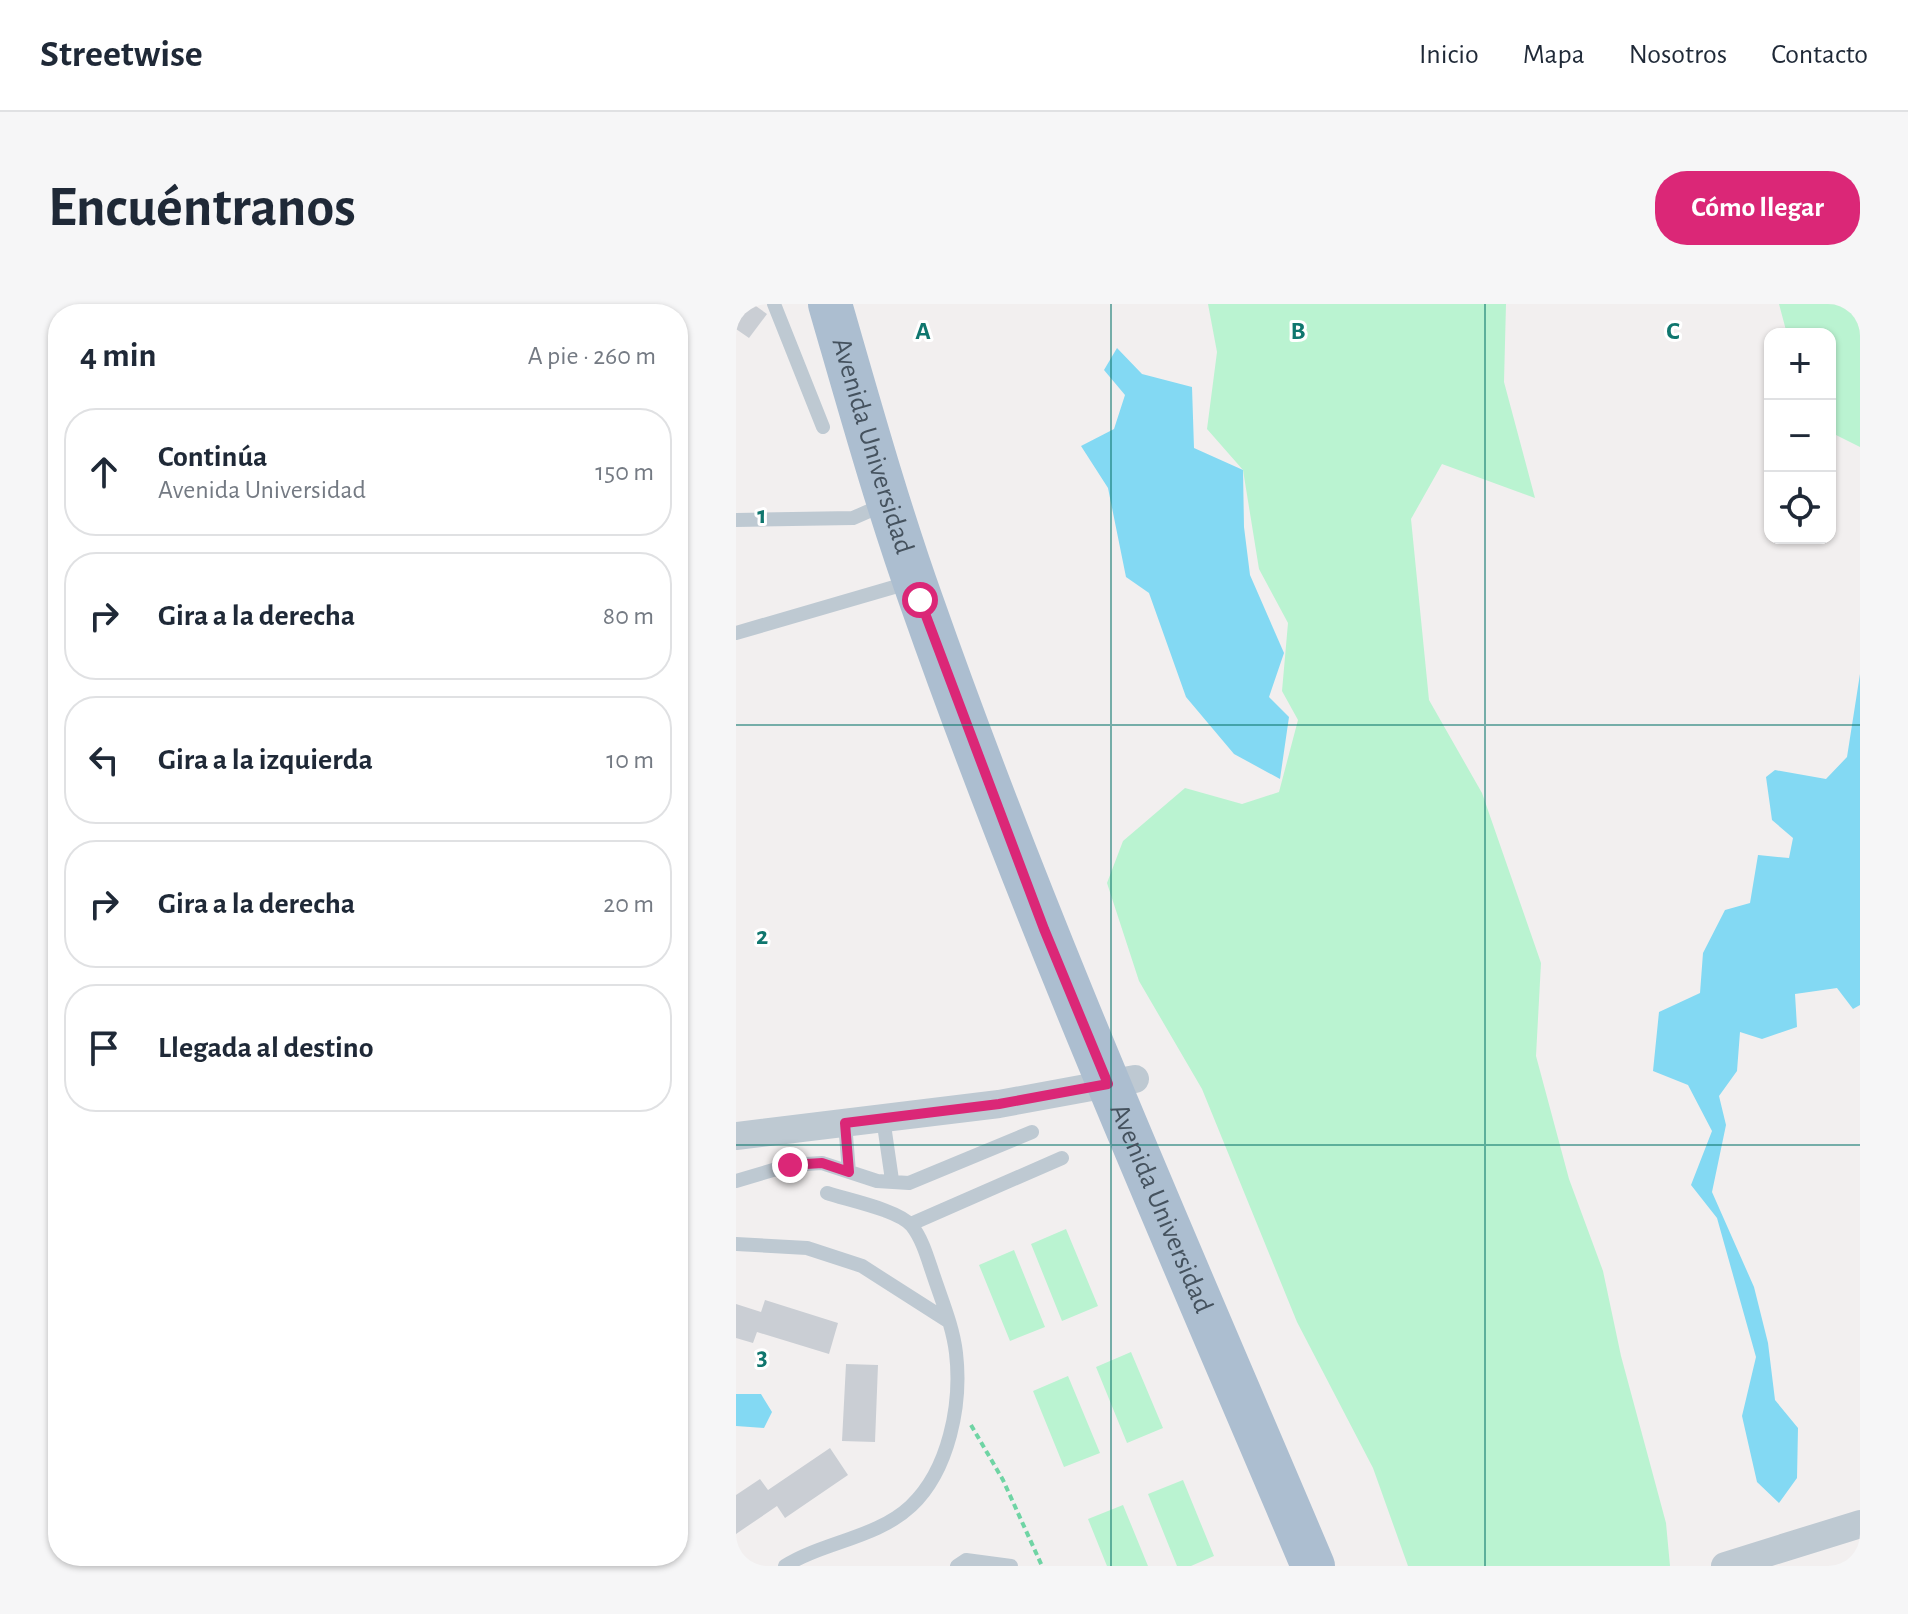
<!DOCTYPE html>
<html lang="es">
<meta charset="utf-8">
<style>
:root{--surface:#fff;--page:#f6f6f7;--text:#1f2937;--muted:#747a83;--line:#e0e1e3;--accent:#db2777}
body{margin:0;font-family:"Alegreya Sans",sans-serif;background:var(--page);color:var(--text)}
.controls{position:absolute;right:24px;top:24px;display:grid;overflow:hidden;border-radius:16px;box-shadow:0 2px 6px #0004}
.controls button{width:72px;height:72px;display:grid;place-items:center;padding:0;border:0;border-bottom:2px solid var(--line);background:var(--surface);color:var(--text);font:40px sans-serif}
.stop{position:absolute;width:24px;height:24px;margin:-18px;border:6px solid #db2777;border-radius:50%;background:#fff}
.stop.end{background:#db2777;border-color:#fff;box-shadow:0 2px 8px #0008}
.list{margin:0;padding:0;list-style:none}
h2{display:flex;justify-content:space-between;align-items:center;height:104px;margin:0;padding:0 32px;font-size:34px}
h2 small{font-size:26px;font-weight:400;color:var(--muted)}
.list li{display:grid;grid-template-columns:52px 1fr auto;gap:24px;align-items:center;box-sizing:border-box;height:128px;margin:0 16px 16px;padding:0 16px;border:2px solid var(--line);border-radius:32px}
.list b{display:block;font-size:30px;white-space:nowrap}
.list p{margin:0;font-size:26px;white-space:nowrap;color:var(--muted)}
.list em{font-size:26px;font-style:normal;color:var(--muted)}
.icon{flex:none;width:44px;height:44px;fill:none;stroke:currentColor;stroke-width:2;stroke-linecap:round;stroke-linejoin:round}
.map{position:relative;flex:none;width:1124px;height:1262px;overflow:hidden;border-radius:32px}
header{display:flex;align-items:center;gap:48px;box-sizing:border-box;height:112px;padding:0 40px;background:var(--surface);border-bottom:2px solid var(--line)}
header strong{font-size:38px}
nav{display:flex;gap:44px;margin-inline-start:auto;font-size:28px}
.intro{display:flex;align-items:center;justify-content:space-between;box-sizing:border-box;height:192px;padding:0 48px}
h1{margin:0;font-size:56px}
.button{padding:20px 36px;border-radius:32px;background:var(--accent);color:#fff;font-size:28px;font-weight:700}
main{display:flex;gap:48px;padding:0 48px}
aside{flex:1;background:var(--surface);border-radius:32px;box-shadow:0 2px 6px #0004}
.map>svg:first-child{display:block}
</style>
<header>
<strong>Streetwise</strong>
<nav><a>Inicio</a><a>Mapa</a><a>Nosotros</a><a>Contacto</a></nav>
</header>
<div class="intro"><h1>Encuéntranos</h1><a class="button">Cómo llegar</a></div>
<main>
<aside>
<h2>4 min<small>A pie · 260 m</small></h2>
<ul class="list">
<li><svg class="icon" aria-label="ahead" viewBox="0 0 24 24"><path d="M12 20V5M6 11l6-6 6 6"/></svg><div><b>Continúa</b><p>Avenida Universidad</p></div><em>150 m</em></li>
<li><svg class="icon" aria-label="right" viewBox="0 0 24 24"><path d="M7 20v-9h11M14 6l5 5-5 5"/></svg><div><b>Gira a la derecha</b></div><em>80 m</em></li>
<li><svg class="icon" aria-label="left" viewBox="0 0 24 24"><path d="M17 20v-9H6M10 6l-5 5 5 5"/></svg><div><b>Gira a la izquierda</b></div><em>10 m</em></li>
<li><svg class="icon" aria-label="right" viewBox="0 0 24 24"><path d="M7 20v-9h11M14 6l5 5-5 5"/></svg><div><b>Gira a la derecha</b></div><em>20 m</em></li>
<li><svg class="icon" aria-label="arrive" viewBox="0 0 24 24"><path d="M6 21V4h12l-3 4 3 4H6"/></svg><div><b>Llegada al destino</b></div></li>
</ul>
</aside>
<div class="map">
<svg width="1124" height="1262" viewBox="0 0 1124 1262">
<rect width="100%" height="100%" fill="#f2efef"/>
<path fill="#baf3d1" d="M472,0H770L768,78L799,194L706,160L675,215L693,396L746,489L805,659L800,752L833,875L867,967L885,1052L930,1219L934,1262H672L637,1164L561,1018L466,785L403,677L371,579L387,537L449,484L506,500L543,488L562,416L546,387L552,319L523,265L507,166L471,125L481,48Z
M1043,0H1124V143L1094,128V30H1051Z
M330,925L362,1002L326,1017L295,940Z
M278,946L309,1023L274,1037L243,961Z
M395,1048L427,1124L391,1139L360,1063Z
M332,1072L364,1149L328,1163L297,1087Z
M447,1176L478,1252L455,1262H441L412,1190Z
M387,1201L412,1262H371L352,1215Z"/>
<path fill="#83d9f3" d="M381,44L406,70L456,83L458,144L507,166L508,223L514,271L548,349L533,393L553,413L544,475L498,450L450,393L413,289L390,273L372,184L345,142L378,125L389,91L368,66Z
M1124,370V701L1117,705L1101,684L1059,690L1061,723L1026,735L1004,728L1001,767L983,792L990,821L976,888L1018,983L1032,1039L1039,1096L1062,1124L1061,1174L1043,1199L1021,1178L1006,1112L1020,1053L981,914L955,881L976,827L952,781L917,767L923,708L964,689L967,649L989,606L1014,599L1022,551L1053,554L1057,534L1036,516L1030,473L1039,466L1090,475L1111,453Z
M0,1090H25L36,1108L28,1124L0,1122Z"/>
<path fill="#caced4" d="M0,0H17L31,10L13,34L0,25Z
M29,996L102,1019L93,1050L21,1028L17,1039L0,1034V1000L25,1008Z
M110,1060L142,1061L139,1138L106,1137Z
M94,1144L112,1171L49,1214L41,1202L0,1230V1191L24,1175L32,1186Z"/>
<g fill="none" stroke-linecap="round" stroke-linejoin="round">
<path stroke="#6fd4a4" stroke-width="4" stroke-dasharray="6 4" stroke-linecap="butt" d="M235,1121L267,1176L306,1262"/>
<path stroke="#bec9d2" stroke-width="14" d="M38,0L87,123
M0,216L117,214L149,200
M0,329L172,279
M147,814L156,876
M109,819L113,868
M0,877L54,861L86,859L141,877L173,879L296,828
M175,920L326,854
M0,940L71,944L126,962L212,1017
M49,1262C87,1238 141,1234 175,1202C213,1166 226,1100 220,1049C217,1023 206,997 198,973C192,956 187,936 176,922C163,906 112,896 91,889
M221,1262L230,1256L275,1262"/>
<path stroke="#bec9d2" stroke-width="28" d="M0,832L263,800L399,775
M989,1262L1124,1220"/>
<path stroke="#acbed0" stroke-width="44" id="s1" d="M94,0C123,100 151,201 186,299C301,626 442,943 577,1262"/>
</g>
<g fill="none" stroke-linecap="round" stroke-linejoin="round">
<path stroke="#db2777" stroke-width="10" d="M54,861L86,859L113,868L109,819L263,800L372,780L308,625L184,296"/>
</g>
<path fill="none" stroke="#0f766e" stroke-width="2" stroke-opacity="0.55" d="M375,0V1262M749,0V1262M0,421H1124M0,841H1124"/>
<g text-anchor="middle" dominant-baseline="central" stroke-width="6" stroke-linejoin="round" paint-order="stroke">
<g font-size="28" fill="#45525e" stroke="#fff">
<text stroke="none"><textPath href="#s1" startOffset="148">Avenida Universidad</textPath></text>
<text stroke="none"><textPath href="#s1" startOffset="964">Avenida Universidad</textPath></text>
</g>
</g>
<g font-size="26" text-anchor="middle" font-weight="bold" fill="#0f766e" stroke="#fff" stroke-width="6" stroke-linejoin="round" paint-order="stroke">
<text x="187" y="35">A</text>
<text x="562" y="35">B</text>
<text x="937" y="35">C</text>
<text x="26" y="219">1</text>
<text x="26" y="640">2</text>
<text x="26" y="1061">3</text>
</g>
</svg>
<div class="controls">
<button>+</button>
<button>−</button>
<button><svg class="icon" aria-label="locate" viewBox="0 0 24 24"><circle cx="12" cy="12" r="6"/><path d="M12 2v4M12 18v4M2 12h4M18 12h4"/></svg></button>
</div>
<div class="stop" style="left:184px;top:296px"></div>
<div class="stop end" style="left:54px;top:861px"></div>
</div>
</main>
